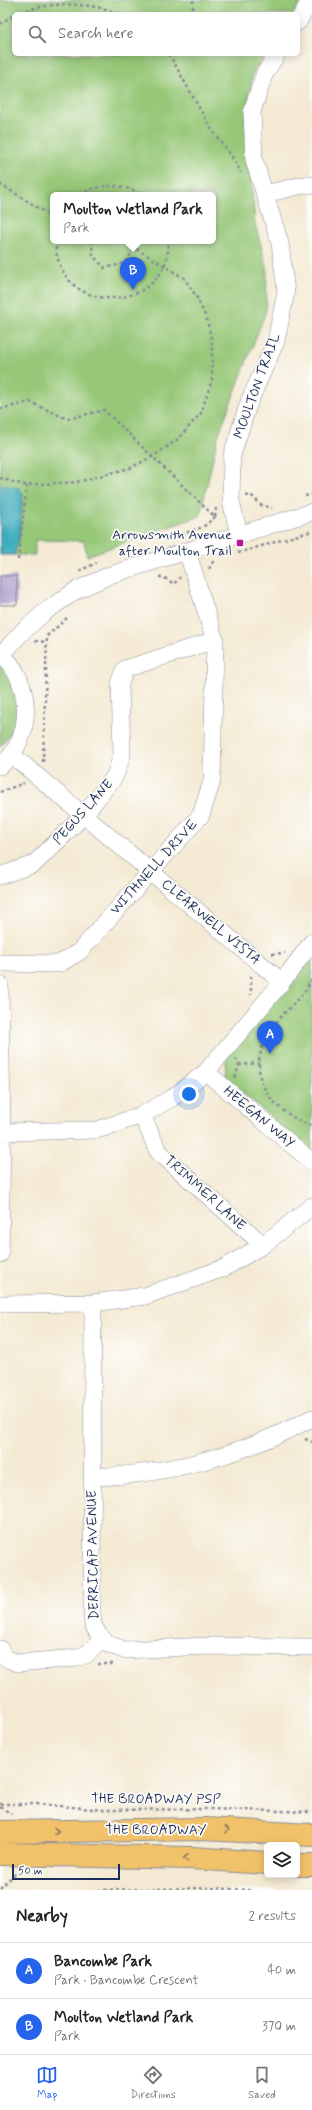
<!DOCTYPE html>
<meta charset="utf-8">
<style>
:root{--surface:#fff;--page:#f2f2f2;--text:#222;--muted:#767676;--line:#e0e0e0;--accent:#2563eb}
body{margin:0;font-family:Mynerve,sans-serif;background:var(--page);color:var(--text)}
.controls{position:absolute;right:12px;bottom:12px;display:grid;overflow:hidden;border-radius:6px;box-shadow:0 2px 10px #0003}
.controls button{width:36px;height:36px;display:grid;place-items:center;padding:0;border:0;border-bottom:1px solid var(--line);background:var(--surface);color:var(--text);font:20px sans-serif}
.scale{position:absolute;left:12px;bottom:10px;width:108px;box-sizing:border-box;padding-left:4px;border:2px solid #1b2f5e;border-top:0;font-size:11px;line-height:14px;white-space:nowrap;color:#1b2f5e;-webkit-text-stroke:3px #fdfcf7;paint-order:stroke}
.you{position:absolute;left:189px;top:1094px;width:14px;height:14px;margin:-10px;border:3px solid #fff;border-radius:50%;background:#1a73e8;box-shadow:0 0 0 6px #1a73e833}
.badge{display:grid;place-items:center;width:26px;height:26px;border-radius:50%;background:var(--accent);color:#fff;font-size:13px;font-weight:700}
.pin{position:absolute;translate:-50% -33px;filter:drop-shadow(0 1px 2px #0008)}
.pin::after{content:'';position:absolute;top:21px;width:14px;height:12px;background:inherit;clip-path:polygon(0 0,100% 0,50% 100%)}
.popup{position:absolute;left:50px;top:192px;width:166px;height:52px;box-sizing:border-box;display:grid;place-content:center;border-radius:6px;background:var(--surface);filter:drop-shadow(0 1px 3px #0005);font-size:13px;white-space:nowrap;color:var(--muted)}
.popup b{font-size:15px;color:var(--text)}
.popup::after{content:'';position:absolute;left:50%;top:100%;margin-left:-8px;border:8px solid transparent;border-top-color:var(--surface)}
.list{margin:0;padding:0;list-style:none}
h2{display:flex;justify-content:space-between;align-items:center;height:52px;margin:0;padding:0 16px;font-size:17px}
h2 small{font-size:13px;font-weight:400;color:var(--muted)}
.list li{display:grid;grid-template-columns:26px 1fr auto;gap:12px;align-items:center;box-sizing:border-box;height:56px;padding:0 16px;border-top:1px solid var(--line)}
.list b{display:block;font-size:15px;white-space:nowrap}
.list p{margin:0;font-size:13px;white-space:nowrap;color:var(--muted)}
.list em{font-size:13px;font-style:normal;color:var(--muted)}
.icon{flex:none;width:22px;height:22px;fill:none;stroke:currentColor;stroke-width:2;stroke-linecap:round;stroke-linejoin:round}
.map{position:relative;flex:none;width:312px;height:1890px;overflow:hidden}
.search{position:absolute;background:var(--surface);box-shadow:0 2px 10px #0003;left:12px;right:12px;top:12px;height:44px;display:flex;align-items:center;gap:10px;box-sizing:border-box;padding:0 14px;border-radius:6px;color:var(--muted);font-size:15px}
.sheet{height:164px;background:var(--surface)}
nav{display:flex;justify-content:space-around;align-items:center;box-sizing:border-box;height:56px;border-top:1px solid var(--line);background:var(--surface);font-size:11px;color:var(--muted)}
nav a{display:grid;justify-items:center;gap:2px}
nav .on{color:var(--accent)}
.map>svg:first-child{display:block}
</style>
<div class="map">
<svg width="312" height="1890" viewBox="0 0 312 1890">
<rect width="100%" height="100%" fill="#fdfcf7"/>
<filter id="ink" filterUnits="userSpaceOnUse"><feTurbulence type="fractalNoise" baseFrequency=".025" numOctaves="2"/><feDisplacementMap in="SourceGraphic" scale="8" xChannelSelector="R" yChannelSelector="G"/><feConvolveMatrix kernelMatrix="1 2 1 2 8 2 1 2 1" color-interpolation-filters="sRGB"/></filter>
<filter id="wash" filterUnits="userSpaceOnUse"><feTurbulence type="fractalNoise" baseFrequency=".012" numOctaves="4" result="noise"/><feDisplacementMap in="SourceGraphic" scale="16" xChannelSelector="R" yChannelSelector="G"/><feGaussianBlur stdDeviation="0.9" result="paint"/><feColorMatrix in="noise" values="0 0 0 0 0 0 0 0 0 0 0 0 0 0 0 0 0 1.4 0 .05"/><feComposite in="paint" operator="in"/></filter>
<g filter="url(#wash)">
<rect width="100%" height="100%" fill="#f4ead4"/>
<path fill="#96c878" stroke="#587c6b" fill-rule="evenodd" d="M0,0H302L293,14H14V54H266L253,72L245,118L255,223L267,269L266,311L218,436L200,516L87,556L84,541L35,540V555H0ZM53,195H213V241H53Z
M0,665L14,683L18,722L0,747Z
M312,953V1154L225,1077L226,1058Z"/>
<path fill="#40adbe" stroke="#2e6e8e" d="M0,484L19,488L20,492L23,493L19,539L14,555H0Z"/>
<g id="blocks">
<path fill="#ada1cd" d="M0,576H17V605H0Z"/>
</g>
</g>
<g filter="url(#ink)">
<use href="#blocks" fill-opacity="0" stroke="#888c99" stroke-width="1"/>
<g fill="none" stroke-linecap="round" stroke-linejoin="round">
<defs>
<path id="minor" d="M298,22L311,0
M265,194L303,185H312
M239,534L231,501L232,455L249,402L276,341L286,292L280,243L254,160L252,112L264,75L277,54
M0,653C33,680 35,740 0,766
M2,654L23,631L46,611L75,591L110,575L312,512
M12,755L282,982
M0,876L34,864L84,815L115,776L122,755L120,684L125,669L215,640
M0,963L59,964L79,952L201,815L212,781L215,640L187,551
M0,985L2,1132L0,1254
M206,1072L312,1162
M142,1115L158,1151L263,1245
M0,1132L97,1130L142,1115L172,1098L206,1072L282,982L312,942
M93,1303L92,1612L93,1625L99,1635L108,1644L124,1650L207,1646L312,1647
M0,1304L93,1303L145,1296L224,1268L263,1245L312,1206
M92,1477C169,1475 244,1454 312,1418
M0,1649L5,1658L18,1663L77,1658L87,1654L103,1639"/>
<path id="major" d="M0,1832L205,1829L312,1835
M0,1854L191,1858L267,1863
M297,1865H312"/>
</defs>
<use href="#minor" stroke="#888c99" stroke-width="18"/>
<use href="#major" stroke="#888c99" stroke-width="24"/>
<path stroke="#888c99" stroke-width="2.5" stroke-dasharray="3 3" stroke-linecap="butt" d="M193,0V14
M0,24C31,0 85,0 121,14
M169,54L210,127L234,160L241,173
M0,184L53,217
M80,195C99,183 123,183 142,195
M55,241C56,247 56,254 58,259C75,321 173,305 168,241
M92,241L93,256L105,268L125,263L135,248L136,241
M108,241L109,243
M0,409L30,402L67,419L104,410L215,517L216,508
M0,478L24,485L77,482L130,468L152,457L178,439L201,413L212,380V341L207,320L196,296L184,278L135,248
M246,496L251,495L261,505L272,508
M305,496L312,494
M164,540L203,527L215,517
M238,553L312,531
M18,560L27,485
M209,569L214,560
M79,571L96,563
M159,577H163L174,584L180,577
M35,641L47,642
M43,762L47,636L68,617
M0,792L24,783
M272,954L285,953
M251,976V995
M312,979C302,1001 282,1011 270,1031C243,1075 269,1110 312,1126
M239,1065L259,1063
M235,1078L239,1065L236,1059
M305,1439L312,1442
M98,1664H113
M0,1804H39L104,1810L211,1809L312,1812
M0,1807L12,1814
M0,1888L17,1872
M98,1890L208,1888L250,1890"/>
<use href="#minor" stroke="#fff" stroke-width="17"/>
<use href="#major" stroke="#f2c26a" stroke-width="22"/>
</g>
<defs><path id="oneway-chevron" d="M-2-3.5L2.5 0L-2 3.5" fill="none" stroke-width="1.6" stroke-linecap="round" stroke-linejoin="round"/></defs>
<g stroke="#867864">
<use href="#oneway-chevron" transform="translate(227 1830) rotate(3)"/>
<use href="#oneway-chevron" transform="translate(56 1831) rotate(-1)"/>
<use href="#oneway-chevron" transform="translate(186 1858) rotate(-178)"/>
</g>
</g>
<rect fill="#b5179e" stroke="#fdfcf7" stroke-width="1.5" x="236" y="539" width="8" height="8" rx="2"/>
<g text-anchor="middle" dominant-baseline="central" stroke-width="3.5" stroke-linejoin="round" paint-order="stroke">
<g font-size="14" fill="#1b2f5e" stroke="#fdfcf7">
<text transform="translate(257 386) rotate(-70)">MOULTON TRAIL</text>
<text transform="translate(83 812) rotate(-48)">PEGUS LANE</text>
<text transform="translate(154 867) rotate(-48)">WITHNELL DRIVE</text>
<text transform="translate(211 922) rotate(40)">CLEARWELL VISTA</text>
<text transform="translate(259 1117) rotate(40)">HEEGAN WAY</text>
<text transform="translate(205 1193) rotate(42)">TRIMMER LANE</text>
<text transform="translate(93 1555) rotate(-91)">DERRICAP AVENUE</text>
<text x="156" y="1799">THE BROADWAY PSP</text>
<text x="156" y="1830">THE BROADWAY</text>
</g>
<g font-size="14" fill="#1b2f5e" stroke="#fdfcf7" text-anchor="end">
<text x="232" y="535">Arrowsmith Avenue<tspan x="232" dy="16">after Moulton Trail</tspan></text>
</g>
</g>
</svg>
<div class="controls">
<button><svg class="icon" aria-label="layers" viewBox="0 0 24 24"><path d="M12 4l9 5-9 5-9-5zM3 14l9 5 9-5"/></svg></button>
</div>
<div class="scale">50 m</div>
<div class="you"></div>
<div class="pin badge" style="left:270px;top:1054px">A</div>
<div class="pin badge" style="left:133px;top:290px">B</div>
<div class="popup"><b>Moulton Wetland Park</b>Park</div>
<div class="search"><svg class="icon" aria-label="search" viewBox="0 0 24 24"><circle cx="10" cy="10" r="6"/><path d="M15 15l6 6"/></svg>Search here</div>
</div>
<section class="sheet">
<h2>Nearby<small>2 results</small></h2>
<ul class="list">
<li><span class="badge">A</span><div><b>Bancombe Park</b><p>Park · Bancombe Crescent</p></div><em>40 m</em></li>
<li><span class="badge">B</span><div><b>Moulton Wetland Park</b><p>Park</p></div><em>370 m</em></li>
</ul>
</section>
<nav>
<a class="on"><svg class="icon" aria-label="map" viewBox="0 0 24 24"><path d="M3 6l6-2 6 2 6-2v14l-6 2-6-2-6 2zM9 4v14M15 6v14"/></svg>Map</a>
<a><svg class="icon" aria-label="directions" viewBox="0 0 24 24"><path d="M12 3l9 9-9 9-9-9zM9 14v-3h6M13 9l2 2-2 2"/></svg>Directions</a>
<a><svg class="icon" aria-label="saved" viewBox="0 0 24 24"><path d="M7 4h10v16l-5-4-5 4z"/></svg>Saved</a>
</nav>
